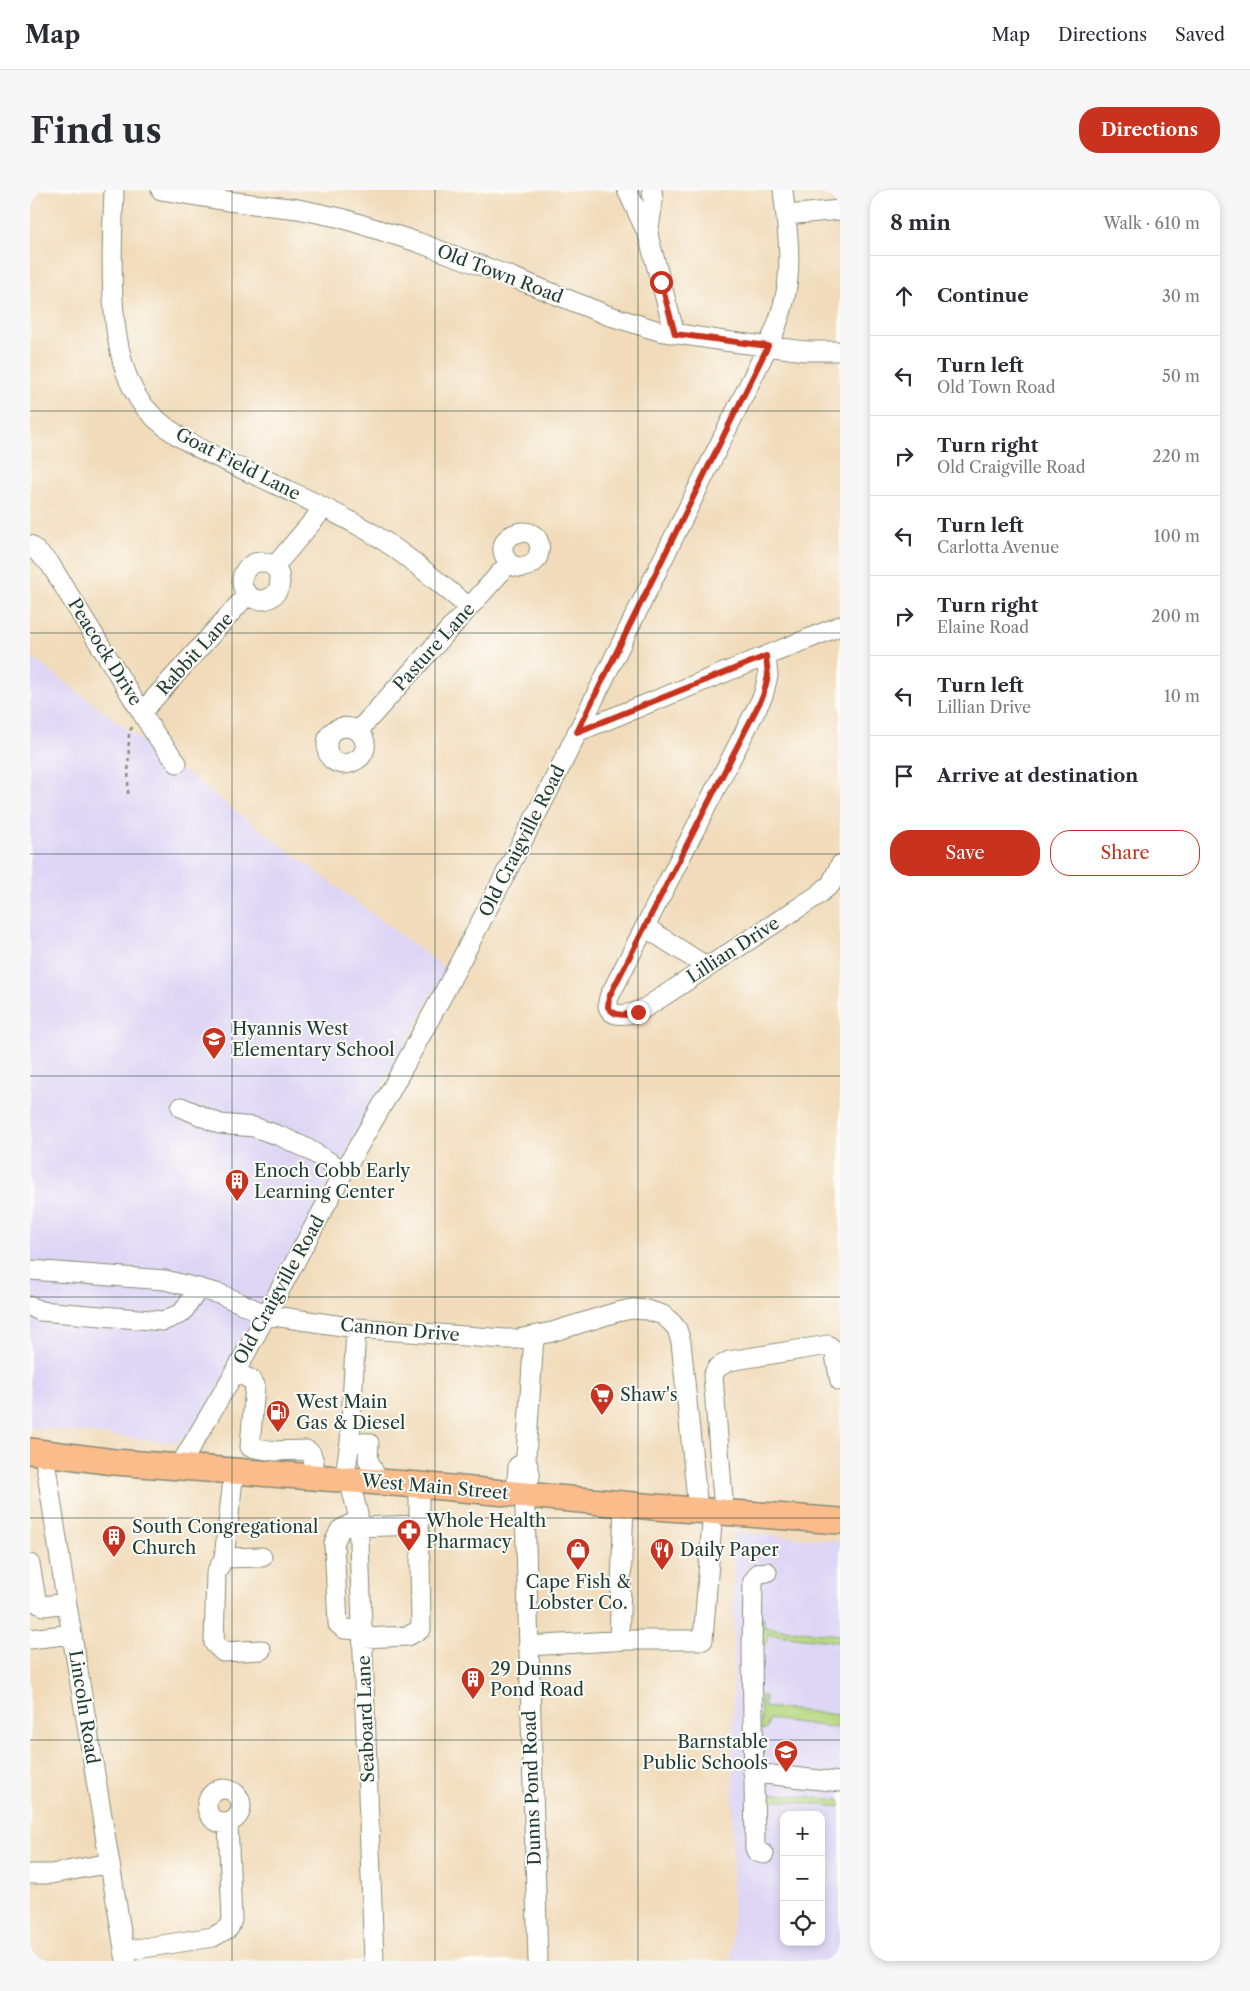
<!DOCTYPE html>
<meta charset="utf-8">
<style>
:root{--surface:#fff;--page:#f7f7f7;--text:#2b2b33;--muted:#7c7c81;--line:#e1e1e2;--accent:#c8321e}
body{margin:0;font-family:"Libre Caslon Text",serif;background:var(--page);color:var(--text)}
.controls{position:absolute;right:15px;bottom:15px;display:grid;overflow:hidden;border-radius:10px;box-shadow:0 2px 8px #0003}
.controls button{width:45px;height:45px;display:grid;place-items:center;padding:0;border:0;border-bottom:1px solid var(--line);background:var(--surface);color:var(--text);font:25px sans-serif}
.stop{position:absolute;width:15px;height:15px;margin:-11px;border:4px solid #c8321e;border-radius:50%;background:#fff}
.stop.end{background:#c8321e;border-color:#fff;box-shadow:0 1px 5px #0008}
.list{margin:0;padding:0;list-style:none}
h2{display:flex;justify-content:space-between;align-items:center;height:65px;margin:0;padding:0 20px;font-size:21px}
h2 small{font-size:16px;font-weight:400;color:var(--muted)}
.list li{display:grid;grid-template-columns:32px 1fr auto;gap:15px;align-items:center;box-sizing:border-box;height:80px;padding:0 20px;border-top:1px solid var(--line)}
.list b{display:block;font-size:19px;white-space:nowrap}
.list p{margin:0;font-size:16px;white-space:nowrap;color:var(--muted)}
.list em{font-size:16px;font-style:normal;color:var(--muted)}
.actions{display:flex;gap:10px;padding:15px 20px}
.actions a{flex:1;padding:11px 0;border:1px solid var(--accent);border-radius:20px;text-align:center;font-size:18px;color:var(--accent)}
.actions .main{background:var(--accent);color:#fff}
.icon{flex:none;width:28px;height:28px;fill:none;stroke:currentColor;stroke-width:2;stroke-linecap:round;stroke-linejoin:round}
.map{position:relative;flex:none;width:810px;height:1771px;overflow:hidden;border-radius:20px}
header{display:flex;align-items:center;gap:30px;box-sizing:border-box;height:70px;padding:0 25px;background:var(--surface);border-bottom:1px solid var(--line)}
header strong{font-size:24px}
nav{display:flex;gap:28px;margin-inline-start:auto;font-size:18px}
.intro{display:flex;align-items:center;justify-content:space-between;box-sizing:border-box;height:120px;padding:0 30px}
h1{margin:0;font-size:35px}
.button{padding:12px 22px;border-radius:20px;background:var(--accent);color:#fff;font-size:18px;font-weight:700}
main{display:flex;gap:30px;padding:0 30px}
aside{flex:1;background:var(--surface);border-radius:20px;box-shadow:0 2px 8px #0003}
.map>svg:first-child{display:block}
</style>
<header>
<strong>Map</strong>
<nav><a>Map</a><a>Directions</a><a>Saved</a></nav>
</header>
<div class="intro"><h1>Find us</h1><a class="button">Directions</a></div>
<main>
<div class="map">
<svg width="810" height="1771" viewBox="0 0 810 1771">
<rect width="100%" height="100%" fill="#fdfcf7"/>
<filter id="ink" filterUnits="userSpaceOnUse"><feTurbulence type="fractalNoise" baseFrequency=".02" numOctaves="2"/><feDisplacementMap in="SourceGraphic" scale="10" xChannelSelector="R" yChannelSelector="G"/><feConvolveMatrix kernelMatrix="1 2 1 2 8 2 1 2 1" color-interpolation-filters="sRGB"/></filter>
<filter id="wash" filterUnits="userSpaceOnUse"><feTurbulence type="fractalNoise" baseFrequency=".0096" numOctaves="4" result="noise"/><feDisplacementMap in="SourceGraphic" scale="20" xChannelSelector="R" yChannelSelector="G"/><feGaussianBlur stdDeviation="1.12" result="paint"/><feColorMatrix in="noise" values="0 0 0 0 0 0 0 0 0 0 0 0 0 0 0 0 0 1.4 0 .05"/><feComposite in="paint" operator="in"/></filter>
<g filter="url(#wash)">
<rect width="100%" height="100%" fill="#f1dbba"/>
<path fill="#ded5f5" fill-rule="evenodd" d="M0,466L416,779L167,1237L156,1247L148,1251L138,1252L0,1237Z
M704,1342L810,1351V1771H702ZM754,1625H791V1752H754Z"/>
<path fill="#b5d77f" stroke="#6a8a5a" d="M732,1426L734,1428V1437L810,1445V1452L738,1444L736,1453L731,1454Z
M732,1505L735,1506L734,1517L810,1525V1538L739,1529L736,1540H731L730,1506Z
M730,1593H736V1603L810,1610V1617L735,1609L734,1617Z"/>
</g>
<g filter="url(#ink)">
<g fill="none" stroke-linecap="round" stroke-linejoin="round">
<defs>
<path id="minor" d="M84,0C82,59 75,157 108,208C135,250 202,273 245,294C274,308 305,322 333,338C371,359 405,390 439,417
M131,0L197,11L268,19L311,28L387,52L482,87L577,125L629,141L694,151L776,161H810
M597,0L618,45L645,144
M756,25L810,20
M618,45L623,11L622,0
M0,355L20,374L125,544L147,573
M212 391a19 19 0 1 1 38 0a19 19 0 1 1-38 0Z
M244,377L294,318
M736,466L738,486L733,506L579,807C572,832 603,825 615,818L788,705L801,694L810,675
M112,522L217,405
M328,541C355,568 298,591 297,556C296,538 315,533 328,541L479,373C454,342 515,328 509,362C507,377 490,381 479,373
M547,542L810,436
M615,737L677,777
M151,917L190,934L224,937L250,946L276,958L314,981
M0,1080L135,1090L190,1104L237,1125L326,1138L475,1149H488L522,1142L587,1122L602,1119L617,1120L633,1125L642,1133L647,1139L651,1152L668,1320
M0,1116L10,1121L133,1131L152,1123L169,1098
M326,1138L320,1252L316,1278L328,1324L344,1771
M205,1182L220,1189L225,1195L220,1257L245,1261L276,1260L281,1263L284,1272L283,1287
M320,1252L339,1253L338,1269L348,1291
M14,1263L37,1415L96,1771
M496,1272L488,1276L487,1289L494,1297L495,1320L508,1771
M149,1277L212,1170L314,981L361,900L417,797L519,600L738,156C766,97 760,63 753,0
M204,1281L194,1368L186,1383L184,1453L193,1462L231,1460
M494,1297C507,1282 496,1281 496,1266L504,1146
M694,1321L683,1186L687,1178L699,1171L798,1155L804,1160L810,1191
M328,1330L310,1340L304,1353L308,1434L314,1439L333,1440
M389,1335V1295
M329,1337L389,1335L390,1357
M194,1368L232,1367
M0,1374L6,1409L9,1414L14,1416L36,1413
M333,1448L378,1446L391,1439L390,1368
M0,1449L42,1444
M589,1450L594,1314
M498,1456L598,1450H673L683,1320
M723,1583L810,1592
M177 1616a17 17 0 1 1 34 0a17 17 0 1 1-34 0Z
M734,1664L727,1662L725,1658L722,1461L723,1391L729,1383L737,1382
M0,1684H21L80,1673
M94,1761L183,1747L199,1738L202,1730L198,1633"/>
<path id="major" d="M0,1261L84,1272L389,1295L625,1317L810,1331"/>
</defs>
<use href="#minor" stroke="#888c77" stroke-width="21"/>
<use href="#major" stroke="#888c77" stroke-width="28"/>
<path stroke="#888c77" stroke-width="2.5" stroke-dasharray="4 4" stroke-linecap="butt" d="M98,604L99,542L103,536"/>
<use href="#minor" stroke="#fff" stroke-width="19"/>
<use href="#major" stroke="#fabc8b" stroke-width="25"/>
</g>
</g>
<g fill="none" stroke-linecap="round" stroke-linejoin="round" filter="url(#ink)">
<path stroke="#c8321e" stroke-width="6" d="M608,822C597,825 585,828 578,817L579,807L733,506L738,486L736,466L547,542L738,156L645,144L631,92"/>
</g>
<path fill="none" stroke="#1f3d34" stroke-width="1" stroke-opacity="0.55" d="M202,0V1771M405,0V1771M608,0V1771M0,221H810M0,443H810M0,664H810M0,886H810M0,1107H810M0,1328H810M0,1550H810"/>
<defs>
<symbol id="school-pin" viewBox="-11 -11 22 30"><path d="M0 17L-7.5 6A9.5 9.5 0 1 1 7.5 6Z" fill="#c8321e" stroke="#fdfcf7"/><path d="M0-5L7-2L0 1L-7-2ZM-4 1L0 2.5L4 1V4Q0 6-4 4Z" fill="#fff"/></symbol>
<symbol id="building-pin" viewBox="-11 -11 22 30"><path d="M0 17L-7.5 6A9.5 9.5 0 1 1 7.5 6Z" fill="#c8321e" stroke="#fdfcf7"/><path d="M-4-6H4V6H1V3H-1V6H-4ZM-2.5-4.3h1.7v1.8h-1.7ZM.8-4.3h1.7v1.8H.8ZM-2.5-1h1.7V.8h-1.7ZM.8-1h1.7V.8H.8Z" fill="#fff"/></symbol>
<symbol id="supermarket-pin" viewBox="-11 -11 22 30"><path d="M0 17L-7.5 6A9.5 9.5 0 1 1 7.5 6Z" fill="#c8321e" stroke="#fdfcf7"/><path d="M-6-5.5h2.5l.6 2H6L4.5 2H-2.5L-4.4-4H-6ZM-1.5 3.2a1.3 1.3 0 1 0 .1 0ZM3 3.2a1.3 1.3 0 1 0 .1 0Z" fill="#fff"/></symbol>
<symbol id="fuel-pin" viewBox="-11 -11 22 30"><path d="M0 17L-7.5 6A9.5 9.5 0 1 1 7.5 6Z" fill="#c8321e" stroke="#fdfcf7"/><path d="M-5.5-6h7V0h2V4h1.3V-2.5L3-4.5l.8-.8L6-3V5H2.5V1h-1V6h-7ZM-4.2-4.7v3.2H.2V-4.7Z" fill="#fff"/></symbol>
<symbol id="pharmacy-pin" viewBox="-11 -11 22 30"><path d="M0 17L-7.5 6A9.5 9.5 0 1 1 7.5 6Z" fill="#c8321e" stroke="#fdfcf7"/><path d="M-2-6h4v4h4v4h-4v4h-4v-4h-4v-4h4Z" fill="#fff"/></symbol>
<symbol id="shop-pin" viewBox="-11 -11 22 30"><path d="M0 17L-7.5 6A9.5 9.5 0 1 1 7.5 6Z" fill="#c8321e" stroke="#fdfcf7"/><path d="M-5-2.5h2.3a2.7 3.5 0 0 1 5.4 0H5L5.5 6h-11ZM-1.5-2.5h3a1.5 2.3 0 0 0-3 0Z" fill="#fff"/></symbol>
<symbol id="restaurant-pin" viewBox="-11 -11 22 30"><path d="M0 17L-7.5 6A9.5 9.5 0 1 1 7.5 6Z" fill="#c8321e" stroke="#fdfcf7"/><path d="M-5-6h1v4h1v-4h1v4h1v-4h1v5L-1.5 .5V6h-2V.5L-5-1ZM5-6V6H3V1.5H1.5Q1.5-4 5-6Z" fill="#fff"/></symbol>
</defs>
<g fill-rule="evenodd">
<use href="#school-pin" x="170" y="835" width="28" height="38"/>
<use href="#building-pin" x="193" y="977" width="28" height="38"/>
<use href="#supermarket-pin" x="558" y="1191" width="28" height="38"/>
<use href="#fuel-pin" x="234" y="1208" width="28" height="38"/>
<use href="#pharmacy-pin" x="365" y="1327" width="28" height="38"/>
<use href="#building-pin" x="70" y="1333" width="28" height="38"/>
<use href="#shop-pin" x="534" y="1346" width="28" height="38"/>
<use href="#restaurant-pin" x="618" y="1346" width="28" height="38"/>
<use href="#building-pin" x="429" y="1475" width="28" height="38"/>
<use href="#school-pin" x="742" y="1548" width="28" height="38"/>
</g>
<g text-anchor="middle" dominant-baseline="central" stroke-width="4" stroke-linejoin="round" paint-order="stroke">
<g font-size="18" fill="#1f3d34" stroke="#fdfcf7">
<text transform="translate(470 84) rotate(21)">Old Town Road</text>
<text transform="translate(208 274) rotate(27)">Goat Field Lane</text>
<text transform="translate(404 457) rotate(-48)">Pasture Lane</text>
<text transform="translate(75 462) rotate(58)">Peacock Drive</text>
<text transform="translate(165 464) rotate(-48)">Rabbit Lane</text>
<text transform="translate(492 651) rotate(-63)">Old Craigville Road</text>
<text transform="translate(703 760) rotate(-33)">Lillian Drive</text>
<text transform="translate(249 1100) rotate(-61)">Old Craigville Road</text>
<text transform="translate(370 1140) rotate(5)">Cannon Drive</text>
<text transform="translate(405 1297) rotate(5)">West Main Street</text>
<text transform="translate(54 1517) rotate(81)">Lincoln Road</text>
<text transform="translate(336 1529) rotate(-92)">Seaboard Lane</text>
<text transform="translate(502 1598) rotate(-92)">Dunns Pond Road</text>
</g>
<g font-size="18" fill="#1f3d34" stroke="#fdfcf7" text-anchor="start">
<text x="202" y="839">Hyannis West<tspan x="202" dy="21">Elementary School</tspan></text>
<text x="224" y="981">Enoch Cobb Early<tspan x="224" dy="21">Learning Center</tspan></text>
<text x="590" y="1205">Shaw's</text>
<text x="266" y="1212">West Main<tspan x="266" dy="21">Gas &amp; Diesel</tspan></text>
<text x="396" y="1331">Whole Health<tspan x="396" dy="21">Pharmacy</tspan></text>
<text x="102" y="1337">South Congregational<tspan x="102" dy="21">Church</tspan></text>
<text x="650" y="1360">Daily Paper</text>
<text x="548" y="1392" text-anchor="middle">Cape Fish &amp;<tspan x="548" dy="21">Lobster Co.</tspan></text>
<text x="460" y="1479">29 Dunns<tspan x="460" dy="21">Pond Road</tspan></text>
<text x="738" y="1552" text-anchor="end">Barnstable<tspan x="738" dy="21">Public Schools</tspan></text>
</g>
</g>
</svg>
<div class="controls">
<button>+</button>
<button>−</button>
<button><svg class="icon" aria-label="locate" viewBox="0 0 24 24"><circle cx="12" cy="12" r="6"/><path d="M12 2v4M12 18v4M2 12h4M18 12h4"/></svg></button>
</div>
<div class="stop" style="left:631px;top:92px"></div>
<div class="stop end" style="left:608px;top:822px"></div>
</div>
<aside>
<h2>8 min<small>Walk · 610 m</small></h2>
<ul class="list">
<li><svg class="icon" aria-label="ahead" viewBox="0 0 24 24"><path d="M12 20V5M6 11l6-6 6 6"/></svg><div><b>Continue</b></div><em>30 m</em></li>
<li><svg class="icon" aria-label="left" viewBox="0 0 24 24"><path d="M17 20v-9H6M10 6l-5 5 5 5"/></svg><div><b>Turn left</b><p>Old Town Road</p></div><em>50 m</em></li>
<li><svg class="icon" aria-label="right" viewBox="0 0 24 24"><path d="M7 20v-9h11M14 6l5 5-5 5"/></svg><div><b>Turn right</b><p>Old Craigville Road</p></div><em>220 m</em></li>
<li><svg class="icon" aria-label="left" viewBox="0 0 24 24"><path d="M17 20v-9H6M10 6l-5 5 5 5"/></svg><div><b>Turn left</b><p>Carlotta Avenue</p></div><em>100 m</em></li>
<li><svg class="icon" aria-label="right" viewBox="0 0 24 24"><path d="M7 20v-9h11M14 6l5 5-5 5"/></svg><div><b>Turn right</b><p>Elaine Road</p></div><em>200 m</em></li>
<li><svg class="icon" aria-label="left" viewBox="0 0 24 24"><path d="M17 20v-9H6M10 6l-5 5 5 5"/></svg><div><b>Turn left</b><p>Lillian Drive</p></div><em>10 m</em></li>
<li><svg class="icon" aria-label="arrive" viewBox="0 0 24 24"><path d="M6 21V4h12l-3 4 3 4H6"/></svg><div><b>Arrive at destination</b></div></li>
</ul>
<div class="actions"><a class="main">Save</a><a>Share</a></div>
</aside>
</main>
